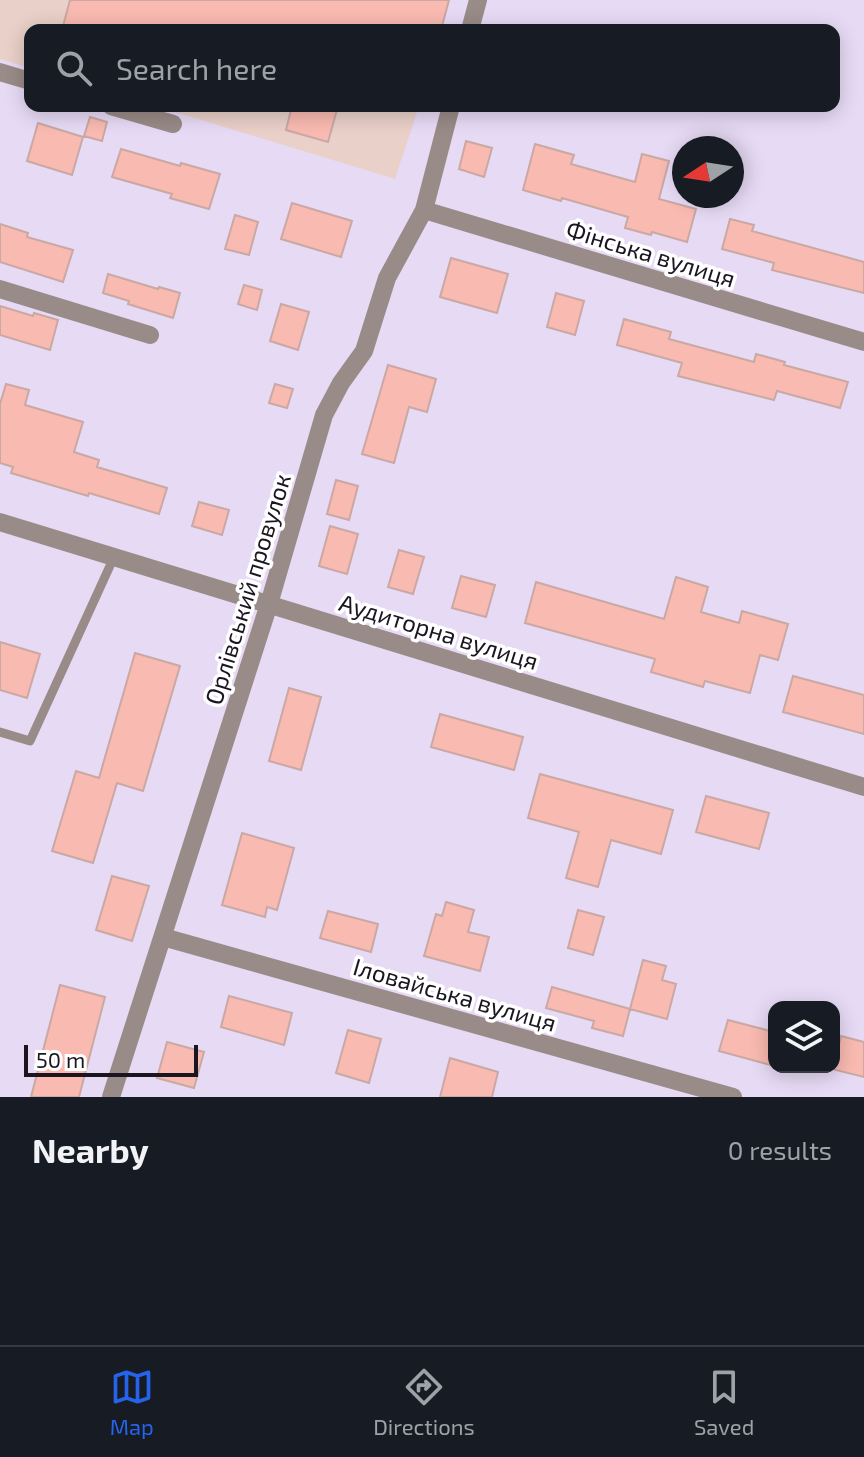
<!DOCTYPE html>
<meta charset="utf-8">
<style>
:root{--surface:#171b24;--page:#20242c;--text:#f1f3f6;--muted:#9ea1a6;--line:#363941;--accent:#2563eb}
body{margin:0;font-family:"Exo 2",sans-serif;background:var(--page);color:var(--text)}
.controls{position:absolute;right:24px;bottom:24px;display:grid;overflow:hidden;border-radius:16px;box-shadow:0 4px 20px #0003}
.controls button{width:72px;height:72px;display:grid;place-items:center;padding:0;border:0;border-bottom:2px solid var(--line);background:var(--surface);color:var(--text);font:40px sans-serif}
.compass{position:absolute;left:672px;top:136px;width:72px;height:72px;border-radius:50%;background:var(--surface);box-shadow:0 4px 20px #0003;rotate:258deg}
.scale{position:absolute;left:24px;bottom:20px;width:174px;box-sizing:border-box;padding-left:8px;border:4px solid #1a151f;border-top:0;font-size:22px;line-height:28px;white-space:nowrap;color:#1a151f;-webkit-text-stroke:6px #fff;paint-order:stroke}
.list{margin:0;padding:0;list-style:none}
h2{display:flex;justify-content:space-between;align-items:center;height:104px;margin:0;padding:0 32px;font-size:34px}
h2 small{font-size:26px;font-weight:400;color:var(--muted)}
.icon{flex:none;width:44px;height:44px;fill:none;stroke:currentColor;stroke-width:2;stroke-linecap:round;stroke-linejoin:round}
.map{position:relative;flex:none;width:864px;height:1097px;overflow:hidden}
.search{position:absolute;background:var(--surface);box-shadow:0 4px 20px #0003;left:24px;right:24px;top:24px;height:88px;display:flex;align-items:center;gap:20px;box-sizing:border-box;padding:0 28px;border-radius:16px;color:var(--muted);font-size:30px}
.sheet{height:248px;background:var(--surface)}
nav{display:flex;justify-content:space-around;align-items:center;box-sizing:border-box;height:112px;border-top:2px solid var(--line);background:var(--surface);font-size:22px;color:var(--muted)}
nav a{display:grid;justify-items:center;gap:4px}
nav .on{color:var(--accent)}
.map>svg:first-child{display:block}
</style>
<div class="map">
<svg width="864" height="1097" viewBox="0 0 864 1097">
<rect width="100%" height="100%" fill="#e7daf5"/>
<path fill="#e9d0c9" d="M0,0H449L441,30H30V68L0,59Z
M155,106H419L395,179Z"/>
<path fill="#f9bab1" stroke="#caa8a4" stroke-width="2" d="M70,0H449L441,30H62Z
M292,106H338L328,142L286,130Z
M90,117L107,122L102,141L84,136Z
M38,123L83,137L72,175L27,161Z
M466,141L492,148L484,177L459,169Z
M535,144L574,155L571,164L635,182L642,154L669,161L659,199L696,209L687,242L652,232L651,235L625,228L628,217L562,198L561,201L523,190Z
M121,149L180,166L181,163L220,174L209,209L170,198L172,194L112,177Z
M292,203L352,221L341,257L281,239Z
M235,215L258,222L249,255L225,249Z
M730,219L754,225L752,231L864,262V293L772,270L774,263L722,249Z
M0,224L28,233L27,237L73,250L63,282L0,262Z
M451,258L508,274L497,313L440,297Z
M108,274L158,289L159,287L180,293L173,318L128,304L129,301L103,293Z
M244,285L262,290L257,310L238,304Z
M556,293L584,301L575,335L547,327Z
M281,304L309,312L298,350L270,341Z
M0,306L33,316L34,313L58,320L50,350L0,335Z
M624,319L671,332L669,339L754,362L756,354L785,362L784,365L848,382L840,408L777,391L774,400L678,376L682,363L617,345Z
M388,365L436,379L427,412L409,407L394,463L362,454Z
M6,384L29,390L25,405L83,422L74,452L99,460L97,467L167,488L159,514L89,493L88,496L11,473L13,467L0,463V404Z
M275,384L293,389L287,408L269,403Z
M336,480L358,486L349,520L327,514Z
M199,502L229,510L222,535L192,526Z
M330,526L358,534L347,574L319,566Z
M399,550L424,557L413,594L388,587Z
M461,576L495,585L486,617L452,608Z
M676,577L708,587L701,612L739,623L742,611L788,624L778,660L760,655L750,693L705,681L703,687L651,672L655,659L525,623L536,582L664,619Z
M0,642L40,654L27,698L0,690Z
M135,653L180,666L143,791L117,783L93,863L52,851L76,771L99,778Z
M793,676L864,695V734L783,712Z
M289,688L321,697L301,770L269,761Z
M440,714L523,737L514,770L431,747Z
M540,774L673,810L661,854L611,840L598,887L566,878L579,832L528,818Z
M706,796L769,813L759,849L696,832Z
M242,833L294,848L277,910L267,907L265,917L222,905Z
M112,876L149,886L132,941L96,930Z
M446,902L474,910L468,932L489,937L480,971L424,956L436,914L442,916Z
M578,910L604,917L593,955L568,948Z
M328,911L378,924L371,952L320,938Z
M643,960L666,966L662,980L676,984L667,1019L630,1009Z
M60,985L105,997L79,1097H31Z
M552,987L630,1009L623,1036L592,1028L594,1021L546,1008Z
M229,996L292,1013L284,1045L221,1027Z
M728,1020L774,1032V1066L719,1051Z
M348,1030L381,1039L369,1083L336,1073Z
M841,1036L864,1042V1077L832,1069L834,1067Z
M167,1042L204,1052L194,1088L157,1078Z
M450,1058L498,1072L492,1097H440Z"/>
<g fill="none" stroke-linecap="round" stroke-linejoin="round">
<path stroke="#998b87" stroke-width="9" d="M0,732L30,741L114,557"/>
<path stroke="#998b87" stroke-width="18" d="M470,30L478,0
M0,72L30,81
M111,106L173,124
M424,210L864,342
M0,289L150,335
M0,522L864,787
M163,937L733,1097
M111,1097L269,604L324,415L341,383L364,351L387,278L424,210L451,106"/>
</g>
<g text-anchor="middle" dominant-baseline="central" stroke-width="7" stroke-linejoin="round" paint-order="stroke">
<g font-size="24" fill="#1a151f" stroke="#fff">
<text transform="translate(651 253) rotate(17)">Фінська вулиця</text>
<text transform="translate(247 589) rotate(-73)">Орлівський провулок</text>
<text transform="translate(439 631) rotate(17)">Аудиторна вулиця</text>
<text transform="translate(455 994) rotate(16)">Іловайська вулиця</text>
</g>
</g>
</svg>
<div class="controls">
<button><svg class="icon" aria-label="layers" viewBox="0 0 24 24"><path d="M12 4l9 5-9 5-9-5zM3 14l9 5 9-5"/></svg></button>
</div>
<svg class="compass" viewBox="-18 -18 36 36"><path d="M0-13l5 13h-10z" fill="#e53935"/><path d="M0 13l5-13h-10z" fill="#9ea1a6"/></svg>
<div class="scale">50 m</div>
<div class="search"><svg class="icon" aria-label="search" viewBox="0 0 24 24"><circle cx="10" cy="10" r="6"/><path d="M15 15l6 6"/></svg>Search here</div>
</div>
<section class="sheet">
<h2>Nearby<small>0 results</small></h2>
<ul class="list">
</ul>
</section>
<nav>
<a class="on"><svg class="icon" aria-label="map" viewBox="0 0 24 24"><path d="M3 6l6-2 6 2 6-2v14l-6 2-6-2-6 2zM9 4v14M15 6v14"/></svg>Map</a>
<a><svg class="icon" aria-label="directions" viewBox="0 0 24 24"><path d="M12 3l9 9-9 9-9-9zM9 14v-3h6M13 9l2 2-2 2"/></svg>Directions</a>
<a><svg class="icon" aria-label="saved" viewBox="0 0 24 24"><path d="M7 4h10v16l-5-4-5 4z"/></svg>Saved</a>
</nav>
